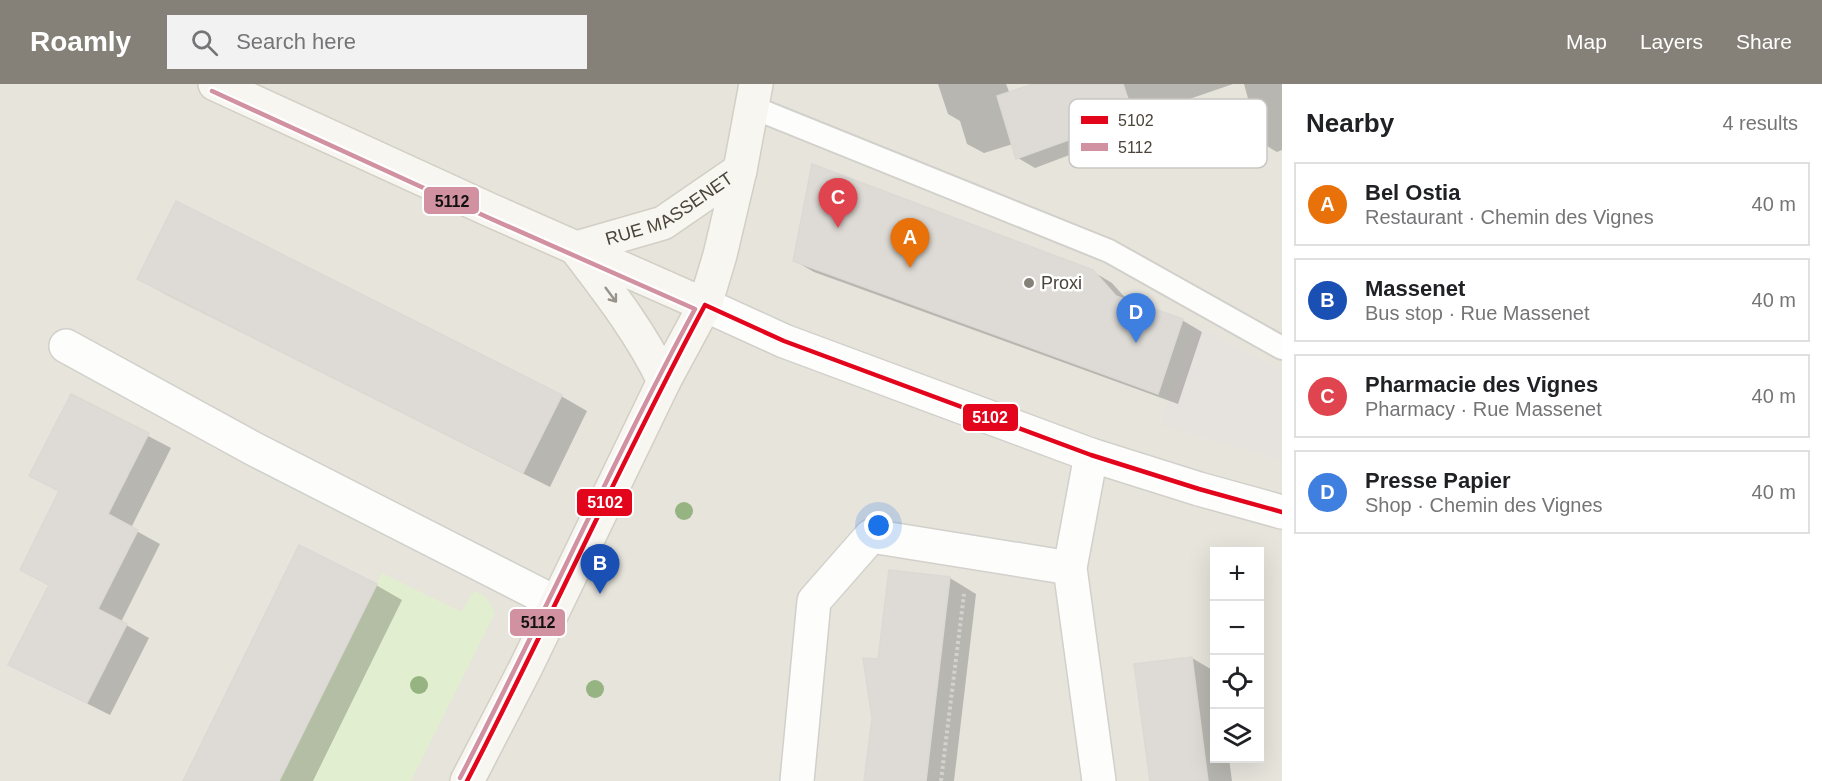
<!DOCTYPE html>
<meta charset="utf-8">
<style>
:root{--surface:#fff;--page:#f2f2f2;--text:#202124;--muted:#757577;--line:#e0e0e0;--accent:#868178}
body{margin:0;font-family:Helvetica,sans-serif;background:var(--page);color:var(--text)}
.controls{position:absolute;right:18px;bottom:18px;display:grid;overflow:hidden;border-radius:0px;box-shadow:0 6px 24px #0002}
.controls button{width:54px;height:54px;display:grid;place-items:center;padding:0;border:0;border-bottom:2px solid var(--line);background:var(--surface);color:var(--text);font:30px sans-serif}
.you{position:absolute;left:879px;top:442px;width:21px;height:21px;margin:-15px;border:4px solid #fff;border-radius:50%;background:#1a73e8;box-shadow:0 0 0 9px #1a73e833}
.badge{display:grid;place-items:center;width:39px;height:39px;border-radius:50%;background:var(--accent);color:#fff;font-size:20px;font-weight:700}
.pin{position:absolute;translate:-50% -50px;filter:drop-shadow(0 2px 3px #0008)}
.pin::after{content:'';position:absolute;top:32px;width:21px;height:18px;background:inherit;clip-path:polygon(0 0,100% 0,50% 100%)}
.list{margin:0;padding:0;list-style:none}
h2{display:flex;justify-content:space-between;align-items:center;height:78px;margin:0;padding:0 24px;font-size:26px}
h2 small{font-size:20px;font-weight:400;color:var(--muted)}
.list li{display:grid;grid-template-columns:39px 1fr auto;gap:18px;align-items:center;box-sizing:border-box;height:84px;margin:0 12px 12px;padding:0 12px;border:2px solid var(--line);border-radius:0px}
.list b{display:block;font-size:22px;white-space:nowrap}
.list p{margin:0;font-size:20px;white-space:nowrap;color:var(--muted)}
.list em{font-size:20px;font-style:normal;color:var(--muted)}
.icon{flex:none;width:33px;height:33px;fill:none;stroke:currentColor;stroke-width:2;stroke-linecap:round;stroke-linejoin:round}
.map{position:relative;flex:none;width:1282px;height:697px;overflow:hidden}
header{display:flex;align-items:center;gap:36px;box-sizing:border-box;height:84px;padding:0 30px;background:var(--accent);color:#fff}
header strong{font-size:28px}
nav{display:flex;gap:33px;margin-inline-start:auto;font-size:21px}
.search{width:420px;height:54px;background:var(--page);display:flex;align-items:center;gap:15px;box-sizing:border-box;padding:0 21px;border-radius:0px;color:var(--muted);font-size:22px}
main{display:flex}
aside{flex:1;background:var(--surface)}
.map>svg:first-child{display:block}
</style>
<header>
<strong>Roamly</strong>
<div class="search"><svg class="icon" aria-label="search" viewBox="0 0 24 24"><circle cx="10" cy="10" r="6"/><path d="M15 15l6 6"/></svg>Search here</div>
<nav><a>Map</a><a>Layers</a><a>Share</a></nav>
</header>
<main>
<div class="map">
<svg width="1282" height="697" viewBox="0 0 1282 697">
<rect width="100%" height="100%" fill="#f4f2ee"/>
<path fill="#e7e4dc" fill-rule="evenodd" d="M0,0H1282V697H0ZM1214,467H1260V674H1214Z"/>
<path fill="#e1eecf" d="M382,489L461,528L474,507L486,513L495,529L411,697H279Z"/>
<path fill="#e6e3df" d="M1196,242L1282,287V376L1160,341Z"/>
<path fill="#0003" d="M938,0H1006L1010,10L1038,0H1233L1146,30L1154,55L1119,67L1104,58L1035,84L1018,74L1013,60L984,69L967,60L960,37L948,30Z
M1244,0H1282V66L1277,68L1260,58Z
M176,119L561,312L587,327L550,403L165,210L139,195Z
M795,177L1092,187L1112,199L1129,218L1182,236L1202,248L1178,320L814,188Z
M72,312L171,364L131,444L160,460L121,538L149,554L110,631L10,581L50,501Z
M890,487L950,494L976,510L954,697H866Z
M376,501L402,516L313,697H184Z
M1192,574L1214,587V674H1229L1232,697H1151Z"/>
<path fill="#dedbd6" stroke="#dcd9d4" stroke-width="1.5" d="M1033,0H1123L1138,45L1101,58L1096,46L1016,75L997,12Z
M812,80L1093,186L1116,212L1183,235L1158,310L793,177Z
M176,117L562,311L523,389L137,195Z
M71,310L149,349L108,430L138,446L98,525L127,540L87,619L8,581L49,501L20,486L59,407L29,392Z
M299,461L377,500L279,697H183Z
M889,486L950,493L926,697H864L872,634L863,574L878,575Z
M1192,573L1208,697H1150L1134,580Z"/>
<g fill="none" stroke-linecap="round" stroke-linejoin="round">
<defs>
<path id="service" d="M752,23L1109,167L1282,264"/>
<path id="minor" d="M66,262L254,365L556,519
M1091,371L1070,484L1099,697
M797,697L814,517L871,452L1070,484"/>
<path id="tertiary" d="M705,221L784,257L1091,371L1199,405L1282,428"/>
<g id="secondary">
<path d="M215,0L490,126L705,221"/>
<path id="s1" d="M576,164L663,139L740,86"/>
<path d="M577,166C609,208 641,249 664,297"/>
<path d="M467,697L525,585L664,297L705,221L720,171L740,86L756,0"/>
</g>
</defs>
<use href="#service" stroke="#d2d0cb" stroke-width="26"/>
<use href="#minor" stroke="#d2d0cb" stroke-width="36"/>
<use href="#tertiary" stroke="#d2d0cb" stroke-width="36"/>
<use href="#secondary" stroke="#d3cfc5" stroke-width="36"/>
<path stroke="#d3d2cc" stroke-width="4" stroke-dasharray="3 3" stroke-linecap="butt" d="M941,697L964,510"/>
<use href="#service" stroke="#fdfdfc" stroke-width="22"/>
<use href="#minor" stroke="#fdfdfc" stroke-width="33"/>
<use href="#tertiary" stroke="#fdfdfc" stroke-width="33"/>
<use href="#secondary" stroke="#f7f6f1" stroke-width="33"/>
<defs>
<path id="bus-1" d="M705,221L784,257L1091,371L1199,405L1282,428
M467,697C549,539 621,377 705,221"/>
<path id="bus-2" d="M212,7L487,133L695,225C612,378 541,538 460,694"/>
</defs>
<use href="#bus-1" stroke="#fff" stroke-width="9"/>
<use href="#bus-2" stroke="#fff" stroke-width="9"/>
<use href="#bus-1" stroke="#e3051b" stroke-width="4.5"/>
<use href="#bus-2" stroke="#d191a0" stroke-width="4.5"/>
</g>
<g fill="#96b382">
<circle cx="684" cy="427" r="9"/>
<circle cx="419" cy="601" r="9"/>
<circle cx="595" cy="605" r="9"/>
</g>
<defs><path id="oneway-shaft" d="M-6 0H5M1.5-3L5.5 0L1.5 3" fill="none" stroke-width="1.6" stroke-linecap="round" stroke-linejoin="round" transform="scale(1.5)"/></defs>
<use stroke="#98948c" href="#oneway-shaft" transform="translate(611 211) rotate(53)"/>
<circle fill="#868178" stroke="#fff" stroke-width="2" cx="1029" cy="199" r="6"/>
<g text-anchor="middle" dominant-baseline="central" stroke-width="5" stroke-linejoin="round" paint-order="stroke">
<g font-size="18" fill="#4b4439" stroke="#fff">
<text stroke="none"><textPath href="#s1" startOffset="102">RUE MASSENET</textPath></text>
</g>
<g font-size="18" fill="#4b4439" stroke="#fff" text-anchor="start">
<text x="1041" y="199">Proxi</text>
</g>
</g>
<rect x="1069" y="15" width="198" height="69" rx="9" fill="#fff" stroke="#c9c7c4" stroke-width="1.5"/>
<rect x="1081" y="32" width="27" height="8" fill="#e3051b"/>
<rect x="1081" y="59" width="27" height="8" fill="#d191a0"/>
<g font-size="16" fill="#4b4439">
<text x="1118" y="42">5102</text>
<text x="1118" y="69">5112</text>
</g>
<g stroke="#fff" stroke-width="2">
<rect x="423" y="102" width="57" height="29" rx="6" fill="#d191a0"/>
<rect x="962" y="319" width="57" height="29" rx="6" fill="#e3051b"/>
<rect x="576" y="404" width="57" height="29" rx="6" fill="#e3051b"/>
<rect x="509" y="524" width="57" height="29" rx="6" fill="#d191a0"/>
</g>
<g font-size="16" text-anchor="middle" font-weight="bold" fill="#fff">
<text x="990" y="339">5102</text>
<text x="605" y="424">5102</text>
</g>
<g font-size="16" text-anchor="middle" font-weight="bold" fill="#111">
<text x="452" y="123">5112</text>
<text x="538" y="544">5112</text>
</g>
</svg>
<div class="controls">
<button>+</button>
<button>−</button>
<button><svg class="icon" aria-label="locate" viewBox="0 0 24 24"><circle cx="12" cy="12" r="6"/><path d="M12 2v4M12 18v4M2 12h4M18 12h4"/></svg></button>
<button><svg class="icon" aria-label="layers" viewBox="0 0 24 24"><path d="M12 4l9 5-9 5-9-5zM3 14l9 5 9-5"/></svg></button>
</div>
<div class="you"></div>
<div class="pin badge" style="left:910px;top:184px;background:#e8710a">A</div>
<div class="pin badge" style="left:600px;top:510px;background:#1a4fb4">B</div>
<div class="pin badge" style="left:838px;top:144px;background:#e0444e">C</div>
<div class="pin badge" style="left:1136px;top:259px;background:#3f7fe0">D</div>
</div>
<aside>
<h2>Nearby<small>4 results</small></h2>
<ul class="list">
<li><span class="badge" style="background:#e8710a">A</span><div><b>Bel Ostia</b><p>Restaurant · Chemin des Vignes</p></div><em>40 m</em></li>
<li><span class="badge" style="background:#1a4fb4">B</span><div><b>Massenet</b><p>Bus stop · Rue Massenet</p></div><em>40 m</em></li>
<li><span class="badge" style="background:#e0444e">C</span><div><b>Pharmacie des Vignes</b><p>Pharmacy · Rue Massenet</p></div><em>40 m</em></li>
<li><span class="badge" style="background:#3f7fe0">D</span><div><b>Presse Papier</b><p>Shop · Chemin des Vignes</p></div><em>40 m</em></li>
</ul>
</aside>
</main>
